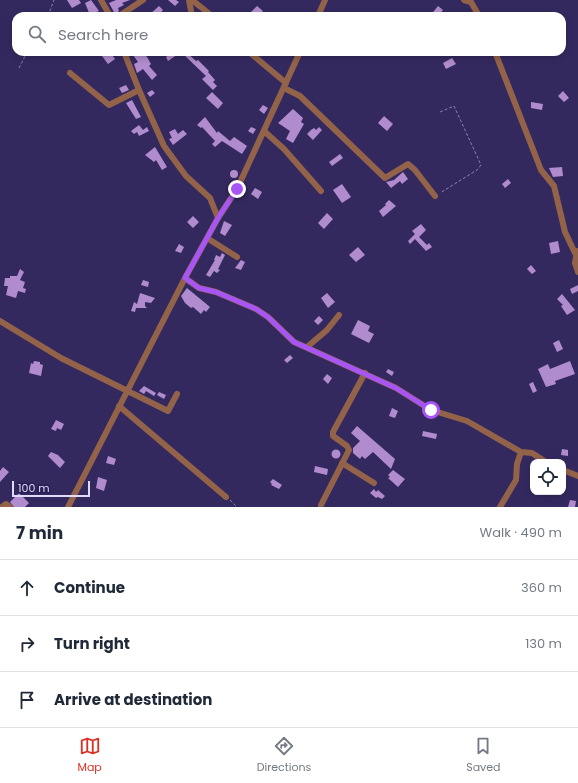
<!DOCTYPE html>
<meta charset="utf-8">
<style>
:root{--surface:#fff;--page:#f6f6f7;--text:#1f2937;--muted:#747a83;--line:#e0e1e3;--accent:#d93025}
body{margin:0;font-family:Poppins,sans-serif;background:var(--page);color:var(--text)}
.controls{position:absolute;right:12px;bottom:12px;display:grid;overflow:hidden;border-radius:8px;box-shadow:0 2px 6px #0003}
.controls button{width:36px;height:36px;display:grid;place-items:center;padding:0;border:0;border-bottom:1px solid var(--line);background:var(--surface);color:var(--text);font:20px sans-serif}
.scale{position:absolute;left:12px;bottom:10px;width:78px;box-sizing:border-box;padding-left:4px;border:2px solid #dedbfd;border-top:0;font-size:11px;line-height:14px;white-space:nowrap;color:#dedbfd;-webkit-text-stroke:3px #2a1e54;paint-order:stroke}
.stop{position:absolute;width:12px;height:12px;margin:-9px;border:3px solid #a855f7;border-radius:50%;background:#fff}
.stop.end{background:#a855f7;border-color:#fff;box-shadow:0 1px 4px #0008}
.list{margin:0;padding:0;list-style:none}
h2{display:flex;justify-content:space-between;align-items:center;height:52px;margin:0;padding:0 16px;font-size:17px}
h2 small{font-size:13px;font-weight:400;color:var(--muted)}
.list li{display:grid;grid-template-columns:26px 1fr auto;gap:12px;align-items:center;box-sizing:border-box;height:56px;padding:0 16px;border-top:1px solid var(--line)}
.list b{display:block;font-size:15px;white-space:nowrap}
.list em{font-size:13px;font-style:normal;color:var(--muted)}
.icon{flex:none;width:22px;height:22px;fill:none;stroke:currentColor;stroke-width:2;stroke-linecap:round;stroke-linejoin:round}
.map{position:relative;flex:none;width:578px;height:507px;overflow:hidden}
.search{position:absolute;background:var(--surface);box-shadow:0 2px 6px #0003;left:12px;right:12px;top:12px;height:44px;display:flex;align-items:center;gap:10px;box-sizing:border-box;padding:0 14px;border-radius:12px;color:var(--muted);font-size:15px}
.sheet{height:220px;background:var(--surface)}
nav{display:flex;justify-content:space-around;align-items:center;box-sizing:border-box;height:56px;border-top:1px solid var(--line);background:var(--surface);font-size:11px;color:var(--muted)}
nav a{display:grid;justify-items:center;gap:2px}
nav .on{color:var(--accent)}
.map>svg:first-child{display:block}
</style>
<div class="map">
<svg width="578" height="507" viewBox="0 0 578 507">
<rect width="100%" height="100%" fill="#34295f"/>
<path fill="#b08bcd" d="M67,0H79L81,3L72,8Z
M91,0L99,11L90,15L85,3Z
M116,0H130L122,3L124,5L118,8L119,11L115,14L109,3Z
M168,0H176L179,2L175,6Z
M159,6L163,10L158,16H148Z
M257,6L263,11L258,16H247Z
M438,6L443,10L438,16H430Z
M99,52H110L115,59L108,64Z
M131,52H142L147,57L151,64L149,66L157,75L152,80L143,69L137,73L134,64L138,62Z
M174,52H186L196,61L198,60L209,71L208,72L215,80L213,82L217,86L213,90L202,79L206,76L181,52L168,61L166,57Z
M452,58L456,64L446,69L443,63Z
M126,85L129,90L122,93L119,88Z
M152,90L155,93L150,97L147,93Z
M563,91L569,98L564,102L558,96Z
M212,92L223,103L218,109L206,98Z
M132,100L141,117L136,119L126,103Z
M531,102L543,104L542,110L531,108Z
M263,105L268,108L264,114L259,110Z
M293,109L303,118L301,122L304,124L293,143L286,139L290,131L278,123Z
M384,116L393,124L387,131L378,123Z
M205,117L217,133L218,131L230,141L234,137L247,146L242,154L222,141L215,147L212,144L215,141L202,127L201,128L197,125Z
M139,125L143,130L147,127L149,131L139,136L137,132L134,134L131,131Z
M251,127L256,129L253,134L248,131Z
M319,127L322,130L313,140L307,134L311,130L314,128L316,130Z
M175,129L178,134L183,130L187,134L173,145L169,139L172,138L169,132Z
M155,147L167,167L162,170L156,160L154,162L145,155Z
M340,154L343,158L332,166L329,162Z
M562,167L563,176L553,177L549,168Z
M230 174a4 4 0 1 1 8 0a4 4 0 1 1-8 0Z
M403,172L408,179L402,184L400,181L391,188L386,182L394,180Z
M508,179L511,183L505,188L502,184Z
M342,184L351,197L342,203L333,190Z
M255,188L262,192L258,199L251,194Z
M389,200L396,206L383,217L379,211L386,205L385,204Z
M327,213L333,219L324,229L318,223Z
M193,216L199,222L193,228L187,222Z
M224,221L232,225L225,236L220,233Z
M421,224L426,230L419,237L427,245L429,243L432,247L426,251L415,239L410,244L408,241L415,234L412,231Z
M558,241L560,252L551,254L549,243Z
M179,244L184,247L181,253L175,251Z
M358,247L365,255L356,262L349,255Z
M222,253L225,255L218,269L220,270L217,273L214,271L210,277L206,275L215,260H214L216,255L220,257Z
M241,260L245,262L241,270L235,268Z
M531,265L536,271L532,274L527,269Z
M20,269L24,272L20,280L25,282L23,288L26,289L25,293L18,291L16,298L6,295L8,286H4L5,278H10V276H17Z
M143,280L149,282L148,287L141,285Z
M578,285V291L572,294L570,289Z
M187,288L210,307L206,312L204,310L201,314L193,307L191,308L185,303L181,296Z
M140,293L155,298L151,303L145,302V306L147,308H136L135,312L131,311L134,302L137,304Z
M327,293L335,302L328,308L321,298Z
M562,294L575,310L567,315L561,306L563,305L557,299Z
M319,316L323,320L318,325L314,321Z
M358,320L370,326L368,331L374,334L369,343L351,334Z
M559,340L563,349L557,352L553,343Z
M290,355L293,358L287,363L284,360Z
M34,361L40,362V364L43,365L41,376L29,373L31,363L33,364Z
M570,361L575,374L555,381L556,384L546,387L538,369L548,364L550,369Z
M388,369L394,372L392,376L386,372Z
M327,374L332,378L328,384L323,379Z
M533,382L537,391L533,393L529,384Z
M144,386L156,393L154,396L146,391L144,394L139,391Z
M159,392L166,395L164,399L157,395Z
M392,408L398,411L395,418L389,416Z
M56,420L64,424L61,430L57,428L56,431L51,429Z
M357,426L395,459L391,469L373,452L365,459L362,456L360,459L353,453V448L360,441L351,433Z
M423,431L437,434L436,439L422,436Z
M562,449L568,450V456L561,455Z
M331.5 454a4.5 4.5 0 1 1 9 0a4.5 4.5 0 1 1-9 0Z
M51,452L58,455L65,462L60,468L48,456Z
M108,456L116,459L114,465L106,463Z
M315,466L328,469L327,475L314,472Z
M3,467L9,472L0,482V471Z
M393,470L405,479L398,487L388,478L390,477L388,475Z
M98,477L107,480L104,491L96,488Z
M273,479L282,485L279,489L271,485L272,484L270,482Z
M374,489L376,492L378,490L385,496L382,499L378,497L376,498L370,493Z
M19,493L29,503L25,507H14L10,502Z
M570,500L576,501L575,507H568Z"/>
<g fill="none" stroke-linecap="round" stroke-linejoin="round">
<path stroke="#8881ad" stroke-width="1" stroke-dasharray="3 2" stroke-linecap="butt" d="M48,16L54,0
M19,68L27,52
M440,112L454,106L481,165L477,170L440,193
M230,500L237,507"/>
<path stroke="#936349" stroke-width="6" d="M101,0L110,16
M189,0L192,16
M192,0L212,16
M464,0L471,2L479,16
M119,16L143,0
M318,16L325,0
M249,52L286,83
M495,52L541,170L554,186L565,232L575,253
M70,73L109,105L139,90
M284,88L300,96L385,178L408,164L415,170L435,196
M264,131L284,149L321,191
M218,218L237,189L300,52
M207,238L237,257
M577,251L575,263L578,272
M185,278L199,288L216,292L256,309L268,317L294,342L396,388L431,410L467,421L521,452L532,453L546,462
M0,321L61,358L168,411L177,394
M307,347L327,330L339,315
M119,406L226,497
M342,463L374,483
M563,470L578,476
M321,505L349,450L347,446L333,436V432L365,373
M2,507L6,504L10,507
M68,507L185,278L218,218L210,198L186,176L164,146L139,90L124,52
M500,507L516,480L517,464L521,452"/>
</g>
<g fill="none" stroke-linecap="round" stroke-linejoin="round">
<path stroke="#a855f7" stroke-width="5" d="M237,189L218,218L185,278L199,288L216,292L256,309L268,317L294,342L396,388L431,410"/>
</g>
</svg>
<div class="controls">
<button><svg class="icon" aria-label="locate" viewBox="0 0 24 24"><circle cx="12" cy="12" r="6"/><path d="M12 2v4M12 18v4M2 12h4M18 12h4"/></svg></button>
</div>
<div class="scale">100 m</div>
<div class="stop" style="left:431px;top:410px"></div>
<div class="stop end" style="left:237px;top:189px"></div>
<div class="search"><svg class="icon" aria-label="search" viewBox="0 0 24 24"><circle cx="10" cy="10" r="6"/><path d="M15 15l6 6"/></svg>Search here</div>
</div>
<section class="sheet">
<h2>7 min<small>Walk · 490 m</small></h2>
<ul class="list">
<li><svg class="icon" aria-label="ahead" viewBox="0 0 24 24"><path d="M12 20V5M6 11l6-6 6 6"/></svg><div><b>Continue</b></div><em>360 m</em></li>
<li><svg class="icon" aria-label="right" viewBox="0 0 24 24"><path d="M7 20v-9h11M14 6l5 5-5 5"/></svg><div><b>Turn right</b></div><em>130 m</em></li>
<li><svg class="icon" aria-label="arrive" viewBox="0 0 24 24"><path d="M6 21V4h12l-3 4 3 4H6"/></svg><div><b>Arrive at destination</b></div></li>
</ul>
</section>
<nav>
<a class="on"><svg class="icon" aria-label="map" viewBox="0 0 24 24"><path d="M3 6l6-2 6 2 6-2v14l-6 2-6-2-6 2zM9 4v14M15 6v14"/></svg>Map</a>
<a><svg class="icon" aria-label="directions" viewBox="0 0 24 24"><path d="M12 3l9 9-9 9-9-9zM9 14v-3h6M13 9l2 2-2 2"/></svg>Directions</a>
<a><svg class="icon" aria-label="saved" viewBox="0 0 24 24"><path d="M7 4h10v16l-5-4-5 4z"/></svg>Saved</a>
</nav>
